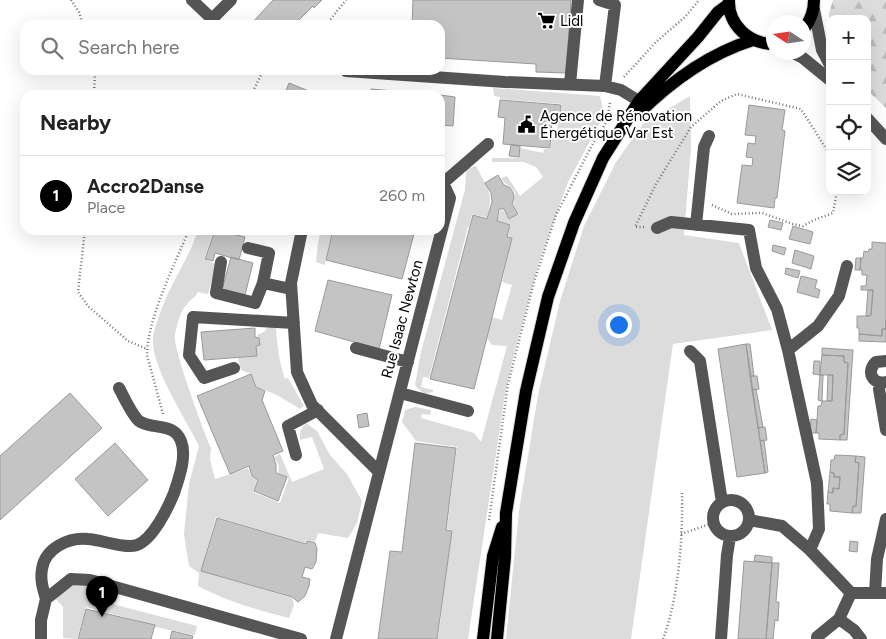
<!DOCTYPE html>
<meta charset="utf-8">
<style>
:root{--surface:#fff;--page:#f6f6f6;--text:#222;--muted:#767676;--line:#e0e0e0;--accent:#000}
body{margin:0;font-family:Figtree,sans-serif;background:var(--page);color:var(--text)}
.controls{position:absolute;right:15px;top:15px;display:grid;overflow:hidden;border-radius:10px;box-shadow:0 5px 20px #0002}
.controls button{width:45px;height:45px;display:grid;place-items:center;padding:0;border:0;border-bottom:1px solid var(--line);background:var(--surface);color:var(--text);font:25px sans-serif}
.compass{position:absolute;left:766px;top:15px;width:45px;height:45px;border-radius:50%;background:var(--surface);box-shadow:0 5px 20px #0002;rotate:282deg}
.you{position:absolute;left:618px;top:324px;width:18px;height:18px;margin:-12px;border:4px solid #fff;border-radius:50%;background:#1a73e8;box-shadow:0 0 0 8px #1a73e833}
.badge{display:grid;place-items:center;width:32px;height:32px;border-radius:50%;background:var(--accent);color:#fff;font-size:16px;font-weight:700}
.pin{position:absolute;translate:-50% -41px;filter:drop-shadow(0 1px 2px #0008)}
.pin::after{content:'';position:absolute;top:26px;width:18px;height:15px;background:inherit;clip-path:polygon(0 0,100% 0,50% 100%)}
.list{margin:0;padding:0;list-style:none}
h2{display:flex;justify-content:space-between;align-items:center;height:65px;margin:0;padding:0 20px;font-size:21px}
h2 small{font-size:16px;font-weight:400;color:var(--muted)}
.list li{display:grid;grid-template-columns:32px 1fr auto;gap:15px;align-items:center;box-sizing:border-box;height:80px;padding:0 20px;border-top:1px solid var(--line)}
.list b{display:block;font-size:19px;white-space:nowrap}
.list p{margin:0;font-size:16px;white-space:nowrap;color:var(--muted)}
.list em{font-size:16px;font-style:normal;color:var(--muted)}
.icon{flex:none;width:28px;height:28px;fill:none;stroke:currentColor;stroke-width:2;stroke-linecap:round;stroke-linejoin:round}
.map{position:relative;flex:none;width:886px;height:639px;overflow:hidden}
.search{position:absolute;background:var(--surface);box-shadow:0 5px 20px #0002;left:20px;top:20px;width:425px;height:55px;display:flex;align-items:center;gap:12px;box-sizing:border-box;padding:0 18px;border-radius:15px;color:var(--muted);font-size:19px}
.panel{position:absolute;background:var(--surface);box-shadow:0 5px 20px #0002;left:20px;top:90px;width:425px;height:145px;border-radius:15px}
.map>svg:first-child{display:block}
</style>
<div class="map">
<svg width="886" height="639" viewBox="0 0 886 639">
<defs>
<pattern id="forest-firs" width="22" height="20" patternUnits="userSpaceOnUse" patternTransform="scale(1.25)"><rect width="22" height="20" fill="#dcdcdc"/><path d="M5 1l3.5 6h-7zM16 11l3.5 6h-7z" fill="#bbb"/></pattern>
</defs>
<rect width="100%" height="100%" fill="#fff"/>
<path fill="#dcdcdc" d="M493,88L600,96L602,105V119L568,182L539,262L512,362L504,401L468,639H438L452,530L447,529L457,447L416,441L402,422L405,410L415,407L431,410L430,415L422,414L421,418L474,433L481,442L507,346L492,345L487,338L492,317L502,320L512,285L502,282L512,238L508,236L511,225L497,221L500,210L504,211L509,219L519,214L513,205L515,192C510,186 505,185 501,178L507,176L520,196L543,177L536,167L524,162H492V158H519L520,148L543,153L544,149H551L552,134H557L558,123H561L562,104L500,99V97L494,96Z
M690,96L691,148L684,235L739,243L772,330L673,344L631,639H506L519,511L538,395L560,301L584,226L616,162L644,123Z
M476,166C488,190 494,191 487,218L472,214L469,227H468L429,378L423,377L421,387L433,390V392L425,394L418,389L415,385L421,352L465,190L466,169Z
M198,230H214L204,259L216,264L208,294L198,292C195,298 192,298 188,303C180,311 177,324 175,335C172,346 204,432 211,448L210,460L215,479L248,468L251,476L257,480L253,492L280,503L289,478L278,473L279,466L274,457L280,454L292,482L324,469L312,437L300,440V431L306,423L317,431L330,455L347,474L362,501L357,523L348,538L318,533L315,542L306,540L305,543L216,517L201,571L292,598L294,605L289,618C257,610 226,601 198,586L199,573L189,566L184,534L189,484L199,446C186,419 150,366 153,337C155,326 160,313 164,303C174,278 190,256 198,230Z
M321,230H332L325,265L316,262L318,243Z
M268,327H276C277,346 279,361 285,379L288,378L304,406L300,409L277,395L257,387L251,374L241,370L238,358L257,356L256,347L260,345L257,335L264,332Z
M72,585H86L97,594V600L197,626L195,635L155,627V625L86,607L77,639L63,638V607L56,599L64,590Z"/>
<path fill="url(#forest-firs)" d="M833,0H886V108L867,90V19H830V42L829,13Z"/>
<path fill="#c4c4c4" stroke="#999" d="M273,0H322L314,8L313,6L294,25H250Z
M413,0H571L566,73L536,72V64L440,58V25H412Z
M289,83L316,94L315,95H284Z
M371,89L438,95H371Z
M440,95L455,97L453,126L440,125Z
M500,100L561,105L560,122H552L550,148L503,144L505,118L498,117Z
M749,105L785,110L782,130L785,131L777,198H775L774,208L737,203L742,165L752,166L753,158L746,157L748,143L755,144L756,136L745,135Z
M511,145L520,146L519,157L509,156Z
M498,175L504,185L510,188L513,192L514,197L512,204L518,214L509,219L504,209H499L497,221L510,225L507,237L512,238L474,389L430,379L473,215L487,219L492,202L491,193L485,183Z
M770,220L783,223L781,230L768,227Z
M793,226L813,232L810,244L789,239Z
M215,230L245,237L239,260L215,253L213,261L205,259Z
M333,230H415L402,279L326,260Z
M872,242L886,243V329H882V336L859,334V328H857V316H869L871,315L873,290H861V286H866L867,275H862V270H860L861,258H863L864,251L868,252L869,249H872Z
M773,245L786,248L784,255L772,251Z
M795,250L814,256L811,269L792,263Z
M231,257L253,263L245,295L222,290Z
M856,258H861L860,270H855Z
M786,268L800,271L798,278L785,274Z
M801,276L817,280L815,288L820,290L818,298L797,292Z
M328,280L392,295L379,349L315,331Z
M868,290H873L871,315L869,316H866Z
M886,320V342L859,341V334L882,336V329H886Z
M255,328V337L259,338L260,345L256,346L257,356L204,360L201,332Z
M746,344H750L754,376H750Z
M746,344L765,473L737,477L718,349Z
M822,348L853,350L847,440H840V435L844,434L848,363L844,362V356L822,355Z
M822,355L844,356V362L848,363L844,434L840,435V440L819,439V433H816L818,406H821L822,401H832L833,375H820Z
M814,361H820V375L813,374Z
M251,374L256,387L265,391L262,400L283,451L273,455L276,465V473L287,477L278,501L254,491L258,480L252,476L249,466L230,474L197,396Z
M820,375H823L822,401L818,400Z
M828,375H833L832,401H827Z
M750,376H757L759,389L752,390Z
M756,389L763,427L758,428L752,390Z
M70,393L102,428L0,520V456Z
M367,413L369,426L359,428L357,415Z
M811,419L817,420L816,433H810Z
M765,427L767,440L760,441L758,428Z
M764,440L768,472L765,473L760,441Z
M115,443L148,480L108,516L75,479Z
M415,443L456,448L446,530L452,531L437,639H378L390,551L402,552Z
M835,455L856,456L855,462L859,463L856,506H853L852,513L830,511V504H827L828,492L833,493V488L839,489L840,477H834V473L830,472L831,460H834Z
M856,456L865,457L861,513H852L853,506H856L859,463L855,462Z
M830,472L834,473V477H840L839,489L833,488V493L828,492Z
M217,518L306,544L307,541L315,543L317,549L316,562L312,569L305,567L302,577L310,579L309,586L305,596L298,602L292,597L201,571Z
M850,541L858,542L857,552L849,551Z
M755,555L772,557V563L754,561Z
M744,561L772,563L766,639H738Z
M772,563H779L776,602H779L778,621L775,620L773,639H766Z
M86,609L155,625L151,639H78Z
M172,631L193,636L192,639H170Z"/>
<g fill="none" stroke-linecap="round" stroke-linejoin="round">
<defs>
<path id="major" d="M729,0C728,25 749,44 774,44
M804,29C811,20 814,11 814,0
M637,115C669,83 708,54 753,40
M483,639L493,556L502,527
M497,639L505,557L506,513L526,391L548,297L574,223L603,158L639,101L698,37L718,12L729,4"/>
</defs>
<use href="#major" stroke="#dbdbdb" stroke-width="14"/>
<path stroke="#777" stroke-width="2.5" stroke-dasharray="1 2.5" stroke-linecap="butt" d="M71,0L79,12L83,25
M326,25L346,0
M624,77L656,42L685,17L699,0
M94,95L95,70
M251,95L262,73L265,70
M712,205L732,214L762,213L793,224L803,226L814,220L833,213L837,191
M644,227H635L656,184L691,127L721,101L737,94L801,109L830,155
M85,230L78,292L88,306L128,341L147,349
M163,414L147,355C147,320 175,263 189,230
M489,520L508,384L534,282L556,215L591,147L607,121L610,102
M681,534L713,523
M663,639C679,597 683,536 682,491"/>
<path stroke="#555" stroke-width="12" d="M192,0L212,19L231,0
M599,0L615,5L605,86L621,90L639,101
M814,9L822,50L830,65
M791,52L803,58L830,80
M346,71L505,82L605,86
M570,84L578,0
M867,118L886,139
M443,183L488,144
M696,225L704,147L709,136
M657,228L671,222L749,230L756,268L777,309L788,350L817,483L819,529L810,550
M302,230L291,283L297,372L312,405L379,472
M248,248L269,253L263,283L291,289
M221,262L216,293L255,303L263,283
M356,348L408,362
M788,350L818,326L839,296L847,266
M690,351L700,361L722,502
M886,361L876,362C866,371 872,385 886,382
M234,368L204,378L189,355L193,317L294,323
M880,383L879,389L886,430
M400,393L468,411
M296,455L288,426L318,410
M713 518a18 18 0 1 1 36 0a18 18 0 1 1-36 0Z
M749,520L782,526L810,550L851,593H886
M875,593L877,559L886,519
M46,599C43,589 40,580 42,569C45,548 69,537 88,539C102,540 125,549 137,545C153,539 168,508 174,493C179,478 187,456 181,441C174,422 152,430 139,421C132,415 124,397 119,388
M839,619L854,630L861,639
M817,637L839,619L851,593
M41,639V620L46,599L71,579L90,580L301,639
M336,639L450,198L440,176
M721,639L727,555L730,537"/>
<use href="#major" stroke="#000" stroke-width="12"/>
</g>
<defs>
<symbol id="supermarket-bare" viewBox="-9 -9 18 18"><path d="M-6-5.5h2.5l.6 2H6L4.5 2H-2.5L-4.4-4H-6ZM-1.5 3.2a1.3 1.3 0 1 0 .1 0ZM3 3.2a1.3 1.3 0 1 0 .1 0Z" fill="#000" stroke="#fff" stroke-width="2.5" paint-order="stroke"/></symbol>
<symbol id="civic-bare" viewBox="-9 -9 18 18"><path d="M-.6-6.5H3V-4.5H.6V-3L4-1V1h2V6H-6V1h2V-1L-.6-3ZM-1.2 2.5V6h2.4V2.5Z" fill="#000" stroke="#fff" stroke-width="2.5" paint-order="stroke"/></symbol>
</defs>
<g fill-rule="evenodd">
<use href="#supermarket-bare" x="534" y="8" width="25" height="25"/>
<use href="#civic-bare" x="514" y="112" width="25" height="25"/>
</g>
<g text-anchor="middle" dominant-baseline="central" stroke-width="4" stroke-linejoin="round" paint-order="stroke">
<g font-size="15" fill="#000" stroke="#fff" text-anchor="start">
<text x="560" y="21">Lidl</text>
<text x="540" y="116">Agence de Rénovation<tspan x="540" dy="17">Énergétique Var Est</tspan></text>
</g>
<g font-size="15" fill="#000" stroke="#fff">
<text transform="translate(402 319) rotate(-75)">Rue Isaac Newton</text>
</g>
</g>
</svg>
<div class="controls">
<button>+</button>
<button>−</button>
<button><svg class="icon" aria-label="locate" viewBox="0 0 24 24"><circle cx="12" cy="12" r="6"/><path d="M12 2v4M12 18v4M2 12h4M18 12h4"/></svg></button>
<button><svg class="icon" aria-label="layers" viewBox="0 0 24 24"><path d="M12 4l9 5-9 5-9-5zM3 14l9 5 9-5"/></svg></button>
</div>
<svg class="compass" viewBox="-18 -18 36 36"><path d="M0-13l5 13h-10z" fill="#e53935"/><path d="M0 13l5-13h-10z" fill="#767676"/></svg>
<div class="you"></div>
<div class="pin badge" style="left:102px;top:617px">1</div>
<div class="search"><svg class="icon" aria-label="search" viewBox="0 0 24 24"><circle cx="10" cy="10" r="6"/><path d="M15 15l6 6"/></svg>Search here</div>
<section class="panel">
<h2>Nearby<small></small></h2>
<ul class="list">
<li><span class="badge">1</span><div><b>Accro2Danse</b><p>Place</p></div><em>260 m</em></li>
</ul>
</section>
</div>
